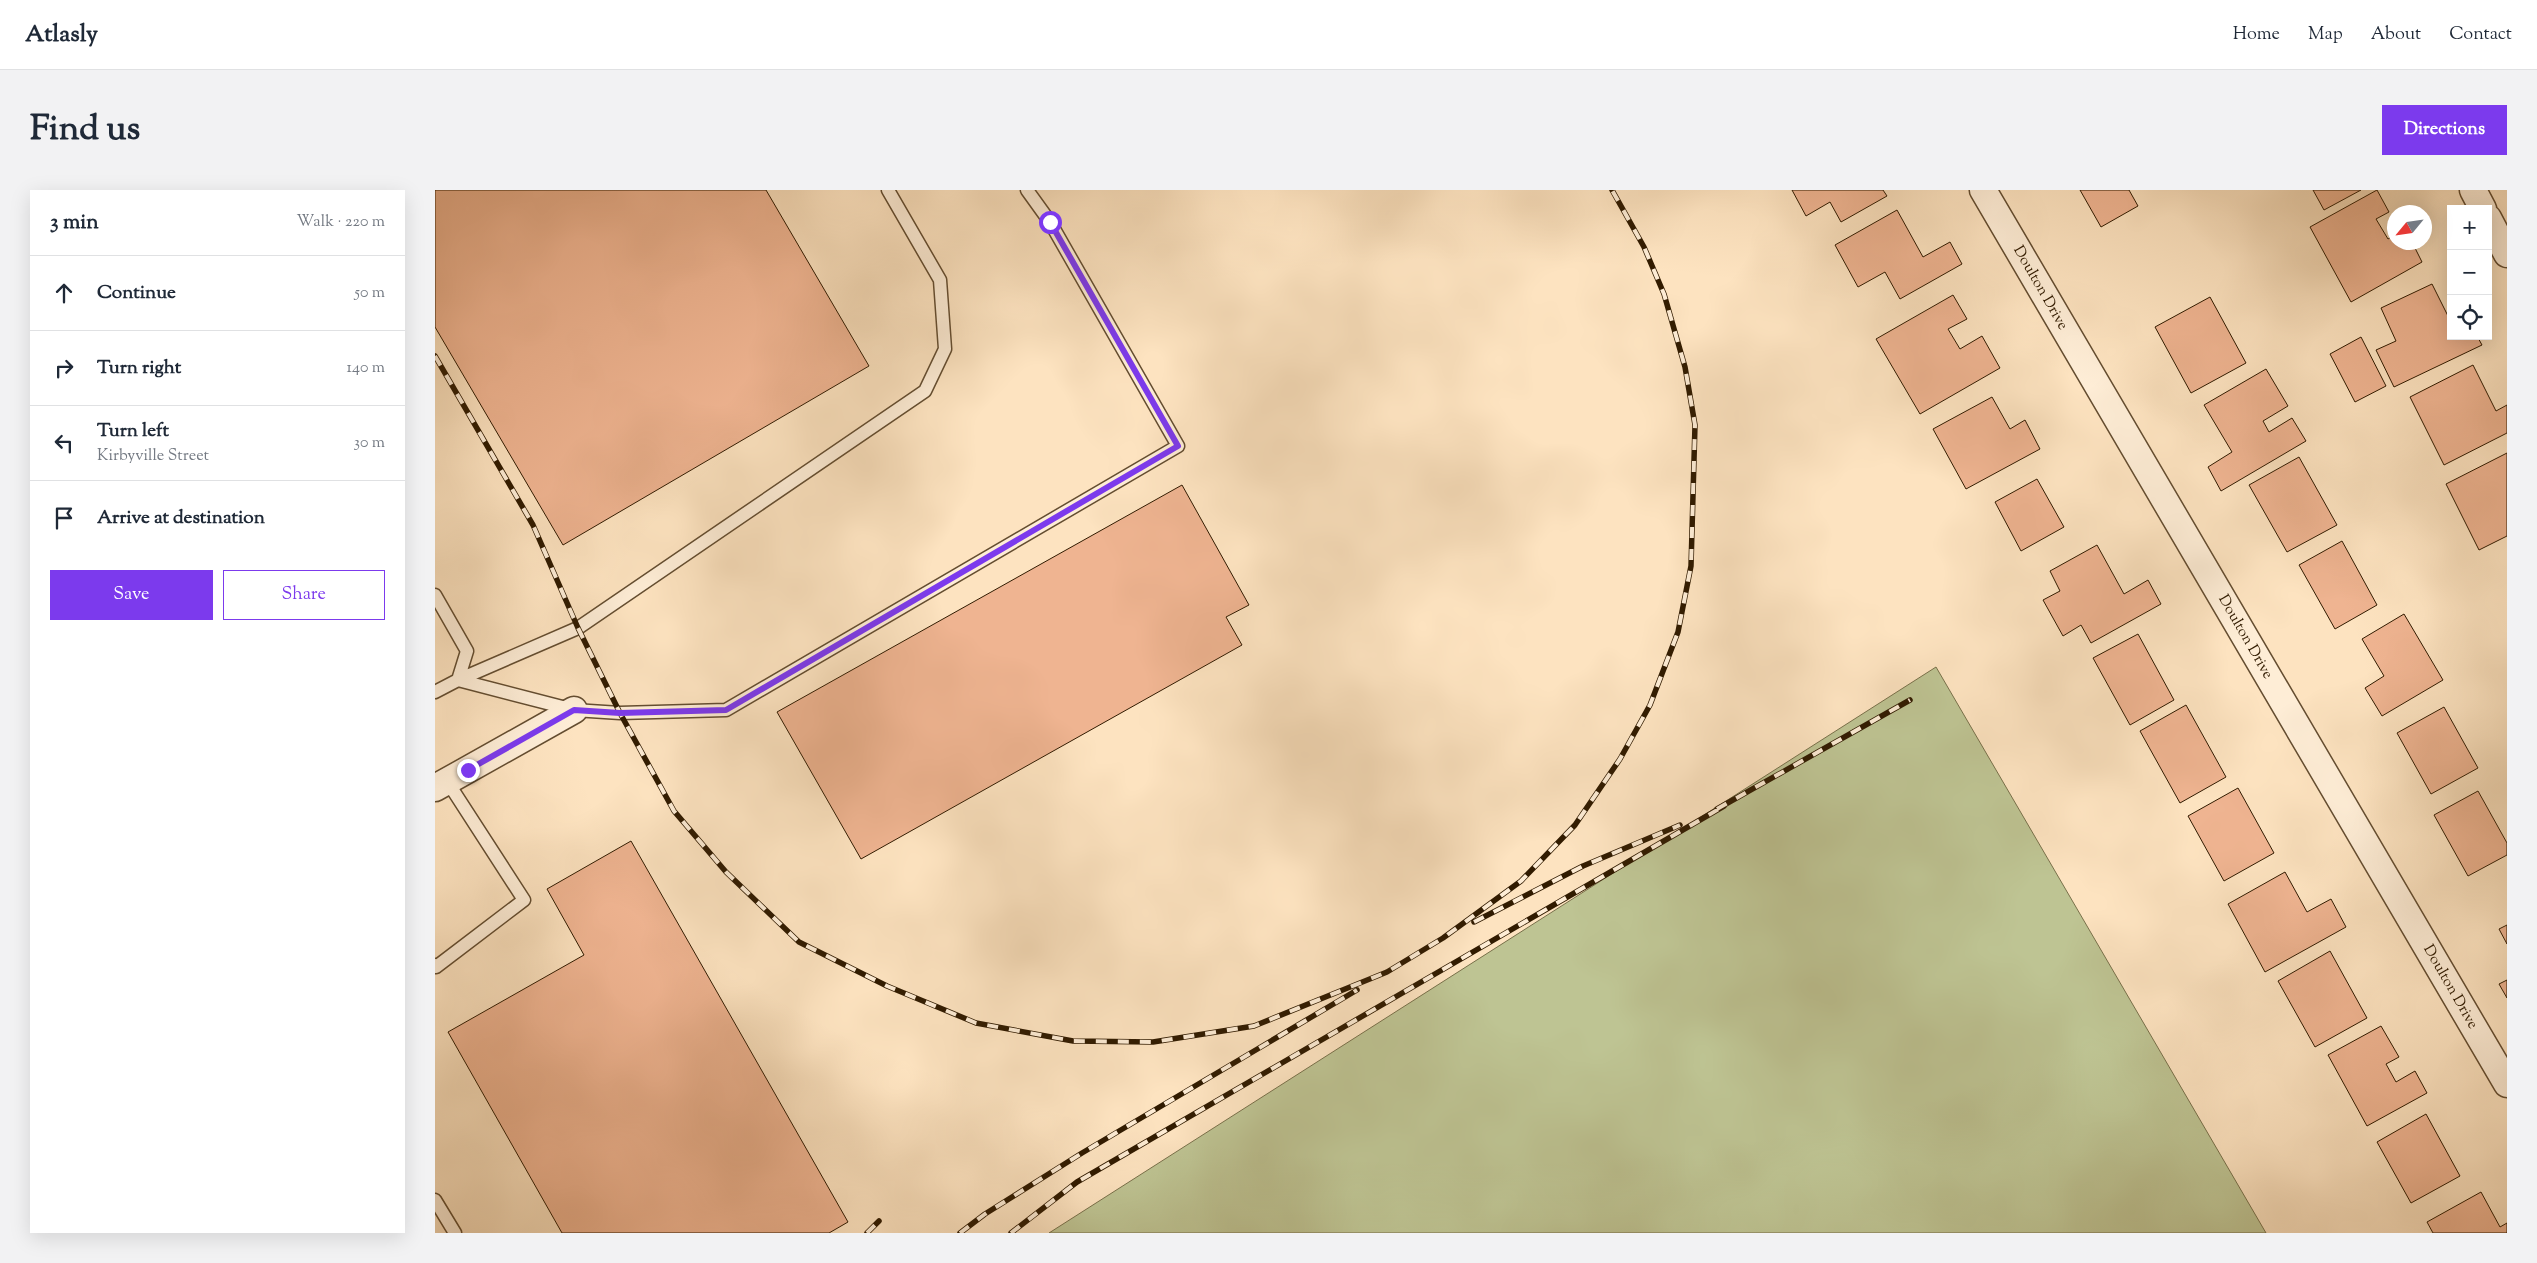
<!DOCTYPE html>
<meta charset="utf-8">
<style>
:root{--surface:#fff;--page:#f2f2f3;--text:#1f2937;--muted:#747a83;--line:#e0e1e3;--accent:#7c3aed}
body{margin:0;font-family:"Sorts Mill Goudy",serif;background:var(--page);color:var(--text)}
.controls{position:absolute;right:15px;top:15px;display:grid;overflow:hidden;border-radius:0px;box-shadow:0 5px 20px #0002}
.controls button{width:45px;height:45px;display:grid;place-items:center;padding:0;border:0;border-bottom:1px solid var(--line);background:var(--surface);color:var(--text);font:25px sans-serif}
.compass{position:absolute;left:1952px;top:15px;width:45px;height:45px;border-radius:50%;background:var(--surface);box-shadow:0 5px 20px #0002;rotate:241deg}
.stop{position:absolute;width:15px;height:15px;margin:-11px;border:4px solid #7c3aed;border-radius:50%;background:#fff}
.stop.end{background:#7c3aed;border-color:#fff;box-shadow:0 1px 5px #0008}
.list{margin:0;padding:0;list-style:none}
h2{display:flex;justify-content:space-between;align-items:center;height:65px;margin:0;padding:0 20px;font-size:21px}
h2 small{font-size:16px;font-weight:400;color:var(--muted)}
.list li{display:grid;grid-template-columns:32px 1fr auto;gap:15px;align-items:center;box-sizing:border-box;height:75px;padding:0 20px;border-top:1px solid var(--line)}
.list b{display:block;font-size:19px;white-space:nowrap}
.list p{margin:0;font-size:16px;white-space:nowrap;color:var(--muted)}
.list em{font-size:16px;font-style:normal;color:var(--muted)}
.actions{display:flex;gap:10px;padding:15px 20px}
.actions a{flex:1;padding:11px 0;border:1px solid var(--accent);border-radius:0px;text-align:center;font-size:18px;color:var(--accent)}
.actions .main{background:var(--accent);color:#fff}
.icon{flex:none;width:28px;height:28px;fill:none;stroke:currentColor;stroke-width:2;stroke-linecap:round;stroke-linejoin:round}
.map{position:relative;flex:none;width:2072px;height:1043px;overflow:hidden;border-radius:0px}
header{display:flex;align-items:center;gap:30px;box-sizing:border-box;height:70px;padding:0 25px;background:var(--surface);border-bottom:1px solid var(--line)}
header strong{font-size:24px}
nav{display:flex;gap:28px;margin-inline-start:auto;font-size:18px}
.intro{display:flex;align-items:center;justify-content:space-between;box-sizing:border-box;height:120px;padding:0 30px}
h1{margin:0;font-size:35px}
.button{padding:12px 22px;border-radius:0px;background:var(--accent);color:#fff;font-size:18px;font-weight:700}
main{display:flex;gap:30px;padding:0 30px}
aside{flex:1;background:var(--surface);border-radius:0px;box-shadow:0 5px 20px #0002}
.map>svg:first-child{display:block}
</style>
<header>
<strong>Atlasly</strong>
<nav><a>Home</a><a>Map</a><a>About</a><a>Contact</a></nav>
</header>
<div class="intro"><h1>Find us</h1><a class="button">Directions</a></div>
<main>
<aside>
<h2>3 min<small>Walk · 220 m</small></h2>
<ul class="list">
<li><svg class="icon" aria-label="ahead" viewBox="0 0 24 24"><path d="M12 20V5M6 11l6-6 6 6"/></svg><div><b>Continue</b></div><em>50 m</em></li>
<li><svg class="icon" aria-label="right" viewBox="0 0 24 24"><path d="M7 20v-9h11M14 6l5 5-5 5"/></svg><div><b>Turn right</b></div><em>140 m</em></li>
<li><svg class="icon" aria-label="left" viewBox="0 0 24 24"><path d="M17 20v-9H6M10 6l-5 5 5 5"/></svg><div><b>Turn left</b><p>Kirbyville Street</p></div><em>30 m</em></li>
<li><svg class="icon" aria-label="arrive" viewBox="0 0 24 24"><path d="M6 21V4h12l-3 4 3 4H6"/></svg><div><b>Arrive at destination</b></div></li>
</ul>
<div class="actions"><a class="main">Save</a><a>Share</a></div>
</aside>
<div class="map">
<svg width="2072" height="1043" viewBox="0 0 2072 1043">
<rect width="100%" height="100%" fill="#fde3c0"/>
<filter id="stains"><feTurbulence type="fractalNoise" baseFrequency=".004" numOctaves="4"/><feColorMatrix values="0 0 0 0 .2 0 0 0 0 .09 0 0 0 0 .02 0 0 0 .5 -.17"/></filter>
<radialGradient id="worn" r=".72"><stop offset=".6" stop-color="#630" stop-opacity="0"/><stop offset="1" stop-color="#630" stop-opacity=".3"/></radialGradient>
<path fill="#bec493" stroke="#78704a" d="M1501,477L1831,1043H614Z"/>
<path fill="#efb491" stroke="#311b00" d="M0,0H331L434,176L128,355L0,137Z
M1357,0H1448L1452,6L1406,32L1395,12L1371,26Z
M1645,0H1694L1703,16L1666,37Z
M1878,0H1926L1889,20Z
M1942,0L1954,22L1941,29L1953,49L1960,45V52H1977L1987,72L1916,112L1875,37Z
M1462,20L1488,67L1515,52L1527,74L1465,109L1450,82L1423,97L1400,55Z
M1997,94L2014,128H2016V146H2042L2047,155L1959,197L1941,160L1961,151L1946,118Z
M1518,105L1532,129L1513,139L1525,159L1547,146L1565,178L1485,224L1441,149Z
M1775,107L1811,173L1756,203L1720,137Z
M1926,147L1951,196L1920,212L1895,164Z
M2038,175L2061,221L2072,215V243L2009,275L1975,207Z
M1831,179L1853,216L1828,231L1834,242L1857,228L1871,251L1786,301L1773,277L1797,262L1769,215Z
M1557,207L1575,239L1590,230L1605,259L1531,299L1498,239Z
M2072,263V346L2044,360L2011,294Z
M1864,267L1902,335L1852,362L1814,295Z
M1602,289L1629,337L1586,361L1560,312Z
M747,295L814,415L791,427L807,455L426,669L342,522Z
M1907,351L1942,415L1900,439L1864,375Z
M1662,355L1689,404L1713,390L1726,414L1656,453L1646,435L1628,446L1608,410L1625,401L1615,381Z
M1969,424L2008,490L1947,526L1930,498L1949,486L1927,449Z
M1703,444L1739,510L1695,535L1658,468Z
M1751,515L1791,587L1745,613L1705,541Z
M2009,517L2043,578L1996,604L1962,543Z
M1803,598L1839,663L1789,691L1753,626Z
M2043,601L2072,653V665L2033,686L1999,625Z
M196,651L413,1032L394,1043H127L13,842L149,765L112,699Z
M1850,682L1872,722L1896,709L1911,737L1830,782L1793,714Z
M2072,735V754L2064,739Z
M1895,761L1932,828L1880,857L1843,791Z
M2072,790V808L2064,794Z
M1946,836L1964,867L1951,874L1961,892L1980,881L1992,903L1932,936L1893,865Z
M1991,924L2025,986L1976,1013L1942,952Z
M2046,1002L2065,1037L2072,1033V1043H1998L1992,1032Z"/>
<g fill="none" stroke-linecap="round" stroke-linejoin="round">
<defs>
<path id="lane" d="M0,405L32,461L23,490
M23,490L143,438L490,201L510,159L505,90L453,0
M0,502L23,490L139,520L185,523L291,520L743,256L615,32L592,0
M0,775L1,777L89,710L12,591
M0,1010L20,1043"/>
<path id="street" d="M1548,0L2072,894
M2038,0L2048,19
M2053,28L2072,64
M0,598L139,520"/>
</defs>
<use href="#lane" stroke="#644d30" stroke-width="15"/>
<use href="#street" stroke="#644d30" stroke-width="29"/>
<use href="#lane" stroke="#feedd6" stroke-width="12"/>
<use href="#street" stroke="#feedd6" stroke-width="26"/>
<defs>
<path id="rail" d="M0,166L98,335L143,438L185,523L239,621L291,682L364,752L452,796L541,833L638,851L718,852L819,836L952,782L1008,748L1086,691L1140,635L1185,569L1215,515L1243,442L1256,376L1260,235L1250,177L1229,104L1209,57L1177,0
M1282,619L1475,510
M1039,732L1148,676L1245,635
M432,1043L444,1031
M525,1043L550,1024L647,963L922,800
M576,1043L642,992L1289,616"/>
</defs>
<use href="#rail" stroke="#311b00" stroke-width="5.5"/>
<use href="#rail" stroke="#feedd6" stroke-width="4" stroke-dasharray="11" stroke-linecap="butt"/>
</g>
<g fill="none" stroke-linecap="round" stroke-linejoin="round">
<path stroke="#7c3aed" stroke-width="6" d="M33,580L139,520L185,523L291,520L743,256L615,32"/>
</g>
<g text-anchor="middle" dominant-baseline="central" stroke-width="4" stroke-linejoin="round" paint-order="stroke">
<g font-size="15" fill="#311b00" stroke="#feedd6">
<text transform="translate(1605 98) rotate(60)">Doulton Drive</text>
<text transform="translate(1810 447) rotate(60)">Doulton Drive</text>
<text transform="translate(2015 797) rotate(60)">Doulton Drive</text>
</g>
</g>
<rect width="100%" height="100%" filter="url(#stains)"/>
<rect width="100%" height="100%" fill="url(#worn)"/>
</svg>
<div class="controls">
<button>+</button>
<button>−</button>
<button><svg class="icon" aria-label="locate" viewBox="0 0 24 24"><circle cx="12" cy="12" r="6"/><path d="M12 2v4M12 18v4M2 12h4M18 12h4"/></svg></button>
</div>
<svg class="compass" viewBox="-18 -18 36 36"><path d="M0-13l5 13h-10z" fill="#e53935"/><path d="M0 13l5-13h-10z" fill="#747a83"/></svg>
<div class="stop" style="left:615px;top:32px"></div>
<div class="stop end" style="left:33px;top:580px"></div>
</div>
</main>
